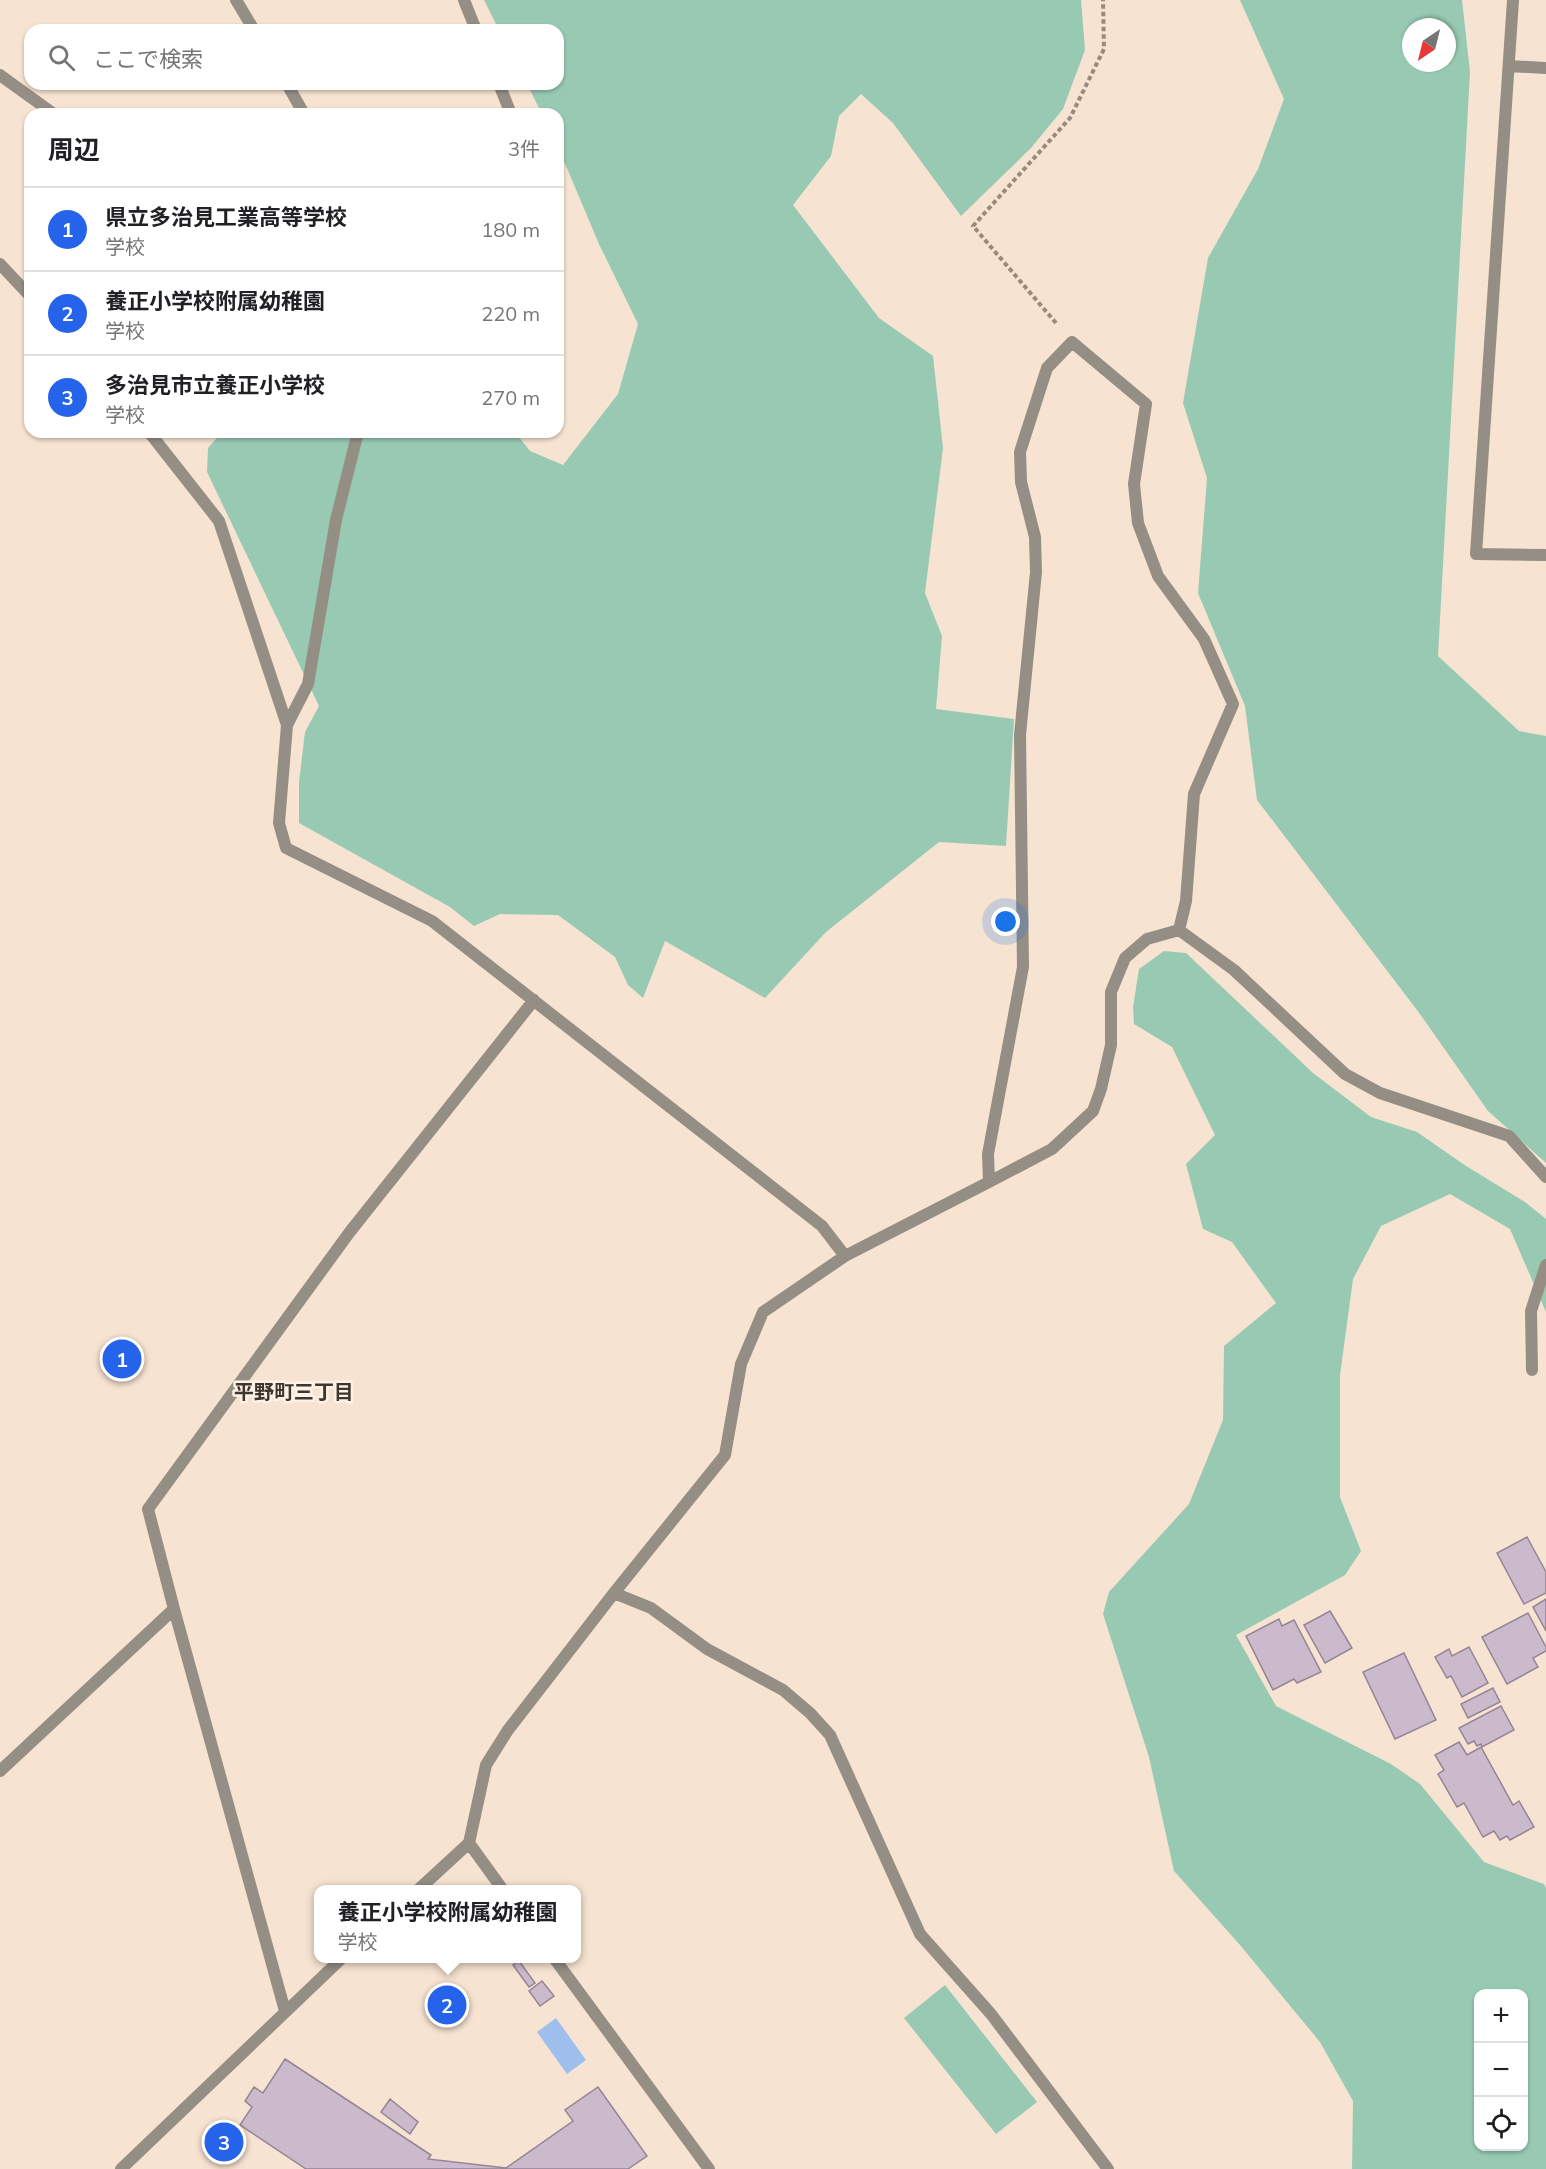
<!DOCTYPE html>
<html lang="ja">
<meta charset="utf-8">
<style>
:root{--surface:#fff;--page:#f2f2f2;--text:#202124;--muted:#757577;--line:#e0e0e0;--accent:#2563eb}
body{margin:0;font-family:Mulish,"Noto Sans JP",sans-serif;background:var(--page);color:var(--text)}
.controls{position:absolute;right:18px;bottom:18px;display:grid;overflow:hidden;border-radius:12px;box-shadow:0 2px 4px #0004}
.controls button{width:54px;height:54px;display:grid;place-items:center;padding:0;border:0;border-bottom:2px solid var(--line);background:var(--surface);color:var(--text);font:30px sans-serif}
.compass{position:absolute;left:1402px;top:18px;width:54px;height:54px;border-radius:50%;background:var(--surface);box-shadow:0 2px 4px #0004;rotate:215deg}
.you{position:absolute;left:1006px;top:922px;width:21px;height:21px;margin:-15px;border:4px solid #fff;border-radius:50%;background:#1a73e8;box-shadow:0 0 0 9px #1a73e833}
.badge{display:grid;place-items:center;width:39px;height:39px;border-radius:50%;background:var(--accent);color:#fff;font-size:20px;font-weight:700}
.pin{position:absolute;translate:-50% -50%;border:3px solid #fff;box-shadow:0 2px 6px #0006}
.popup{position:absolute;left:314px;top:1885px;width:267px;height:78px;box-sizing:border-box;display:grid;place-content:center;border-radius:12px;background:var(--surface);filter:drop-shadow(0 2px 4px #0005);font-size:20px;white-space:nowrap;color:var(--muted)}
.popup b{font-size:22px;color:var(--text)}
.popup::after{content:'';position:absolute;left:50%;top:100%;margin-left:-12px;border:12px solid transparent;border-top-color:var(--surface)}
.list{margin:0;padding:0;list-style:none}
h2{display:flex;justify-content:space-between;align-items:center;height:78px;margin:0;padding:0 24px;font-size:26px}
h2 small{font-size:20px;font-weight:400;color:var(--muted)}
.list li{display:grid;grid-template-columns:39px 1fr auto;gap:18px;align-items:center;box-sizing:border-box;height:84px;padding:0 24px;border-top:2px solid var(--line)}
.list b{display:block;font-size:22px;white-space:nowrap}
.list p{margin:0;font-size:20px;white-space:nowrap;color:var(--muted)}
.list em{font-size:20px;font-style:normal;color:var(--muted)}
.icon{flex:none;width:33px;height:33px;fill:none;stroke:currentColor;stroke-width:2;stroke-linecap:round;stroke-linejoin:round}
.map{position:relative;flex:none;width:1546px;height:2169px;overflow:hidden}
.search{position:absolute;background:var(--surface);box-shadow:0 2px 4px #0004;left:24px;top:24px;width:540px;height:66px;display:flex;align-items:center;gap:15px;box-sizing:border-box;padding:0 21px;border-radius:18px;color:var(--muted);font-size:22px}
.panel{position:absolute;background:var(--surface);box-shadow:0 2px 4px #0004;left:24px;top:108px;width:540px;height:330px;border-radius:18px}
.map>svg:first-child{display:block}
</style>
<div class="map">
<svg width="1546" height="2169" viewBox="0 0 1546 2169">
<rect width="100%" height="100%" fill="#f7e3d1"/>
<path fill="#98cab3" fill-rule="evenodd" d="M484,0H1081L1085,50L1063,109L1031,148L961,216L893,123L861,94L839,116L831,156L793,205L879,318L933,356L943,448L925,593L942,636L936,709L1014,719L1006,846L939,842L826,932L765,998L665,941L643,998L628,985L615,957L558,915L500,914L474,926L450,907L299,823V782L305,732L319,706L207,472L208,448L222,432H515L530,451L563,465L618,394L638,324L599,244L558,147V114H542L527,84H558V30H499Z
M1240,0H1462L1470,72L1438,656L1519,731L1546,736V1163L1488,1111L1420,1014L1257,800L1245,706L1198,593L1207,478L1183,403L1208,258L1258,169L1284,99ZM1411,27H1447V63H1411Z
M1164,951L1186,953L1313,1073L1371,1117L1417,1132L1466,1166L1525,1202L1546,1219V1312L1510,1229L1450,1194L1381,1226L1353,1279L1340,1375V1497L1361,1551L1345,1575L1236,1635L1276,1706L1391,1764L1420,1784L1484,1862L1544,1884L1546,1888V2169H1352L1353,2101L1320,2042L1240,1945L1174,1871L1149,1757L1103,1614L1109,1592L1189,1504L1223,1420L1224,1346L1276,1303L1232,1242L1203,1229L1186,1164L1215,1135L1172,1047L1134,1024L1133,1007L1139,969ZM1478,1994H1524V2146H1478Z
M945,1985L1037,2102L996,2134L904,2018Z"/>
<path fill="#9ebfec" d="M556,2018L586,2060L567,2074L537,2032Z"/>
<path fill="#cbb9cc" stroke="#958496" stroke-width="1.5" d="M1527,1537L1546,1572V1593L1524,1604L1497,1553Z
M1546,1599V1631L1533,1607Z
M1330,1611L1352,1648L1325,1663L1304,1625Z
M1528,1613L1546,1647V1651L1533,1658L1538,1667L1507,1684L1482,1637Z
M1279,1619L1282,1626L1294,1620L1321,1672L1297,1683L1294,1679L1273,1690L1246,1636Z
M1469,1647L1488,1683L1462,1697L1451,1676L1447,1678L1435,1657L1449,1649L1452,1656Z
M1404,1653L1436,1720L1395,1739L1363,1672Z
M1493,1688L1500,1702L1468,1718L1461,1704Z
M1501,1706L1514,1730L1482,1747L1481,1744L1477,1746L1474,1741L1468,1744L1459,1728Z
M1459,1742L1467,1755L1481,1747L1513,1805L1519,1801L1534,1827L1510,1840L1507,1836L1500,1840L1494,1831L1483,1837L1464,1803L1457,1807L1438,1774L1444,1770L1435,1755Z
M519,1961L535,1983L529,1987L513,1965Z
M542,1981L554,1996L540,2006L529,1991Z
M285,2059L431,2155L428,2159L506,2168L573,2121L565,2110L598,2087L647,2156L628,2169H306L240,2125L252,2107L245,2101L254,2087L263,2093Z
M390,2099L418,2122L410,2134L381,2112Z"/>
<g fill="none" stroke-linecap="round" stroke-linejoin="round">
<path stroke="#988a7e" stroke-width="4" stroke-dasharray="4.5 3" stroke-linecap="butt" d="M1056,323L973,226L1070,118L1104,49L1103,0"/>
<path stroke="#948e85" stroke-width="12" d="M236,0L254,30
M464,0L476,30
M1513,0L1476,554L1546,555
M1509,66L1546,68
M0,75L54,114
M287,84L304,114
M499,84L511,114
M0,264L30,296
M149,432L219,521L287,725L279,823L286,848L432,921L822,1226L845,1256
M287,725L308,684L336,520L358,432
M989,1182L1052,1149L1093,1111L1101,1089L1111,1045V992L1125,958L1147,939L1179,930
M1532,1370L1531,1311L1546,1265
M614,1593L651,1608L707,1649L783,1690L810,1713L830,1735L920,1934L991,2014L1108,2169
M174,1609L148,1509L349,1233L534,1000
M0,1771L174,1609L285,2011
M469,1843L503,1890
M418,1890L469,1843L486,1765L508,1730L614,1593L725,1455L741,1364L763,1312L845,1256L989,1182L988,1154L1023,967L1020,735L1036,572L1035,537L1021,482L1020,452L1047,368L1072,342L1146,404L1134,484L1138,523L1158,576L1204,639L1233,704L1194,794L1186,901L1179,930L1234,970L1345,1074L1380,1093L1509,1136L1546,1177
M554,1958L709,2169
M121,2169L342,1958"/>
</g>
<g text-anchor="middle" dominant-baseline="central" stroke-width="5" stroke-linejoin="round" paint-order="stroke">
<g font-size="20" font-weight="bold" fill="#3e362f" stroke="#fef2e7">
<text x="294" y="1391">平野町三丁目</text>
</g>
</g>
</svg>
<div class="controls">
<button>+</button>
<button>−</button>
<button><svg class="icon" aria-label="locate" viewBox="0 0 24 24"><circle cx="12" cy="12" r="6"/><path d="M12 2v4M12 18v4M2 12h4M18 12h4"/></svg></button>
</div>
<svg class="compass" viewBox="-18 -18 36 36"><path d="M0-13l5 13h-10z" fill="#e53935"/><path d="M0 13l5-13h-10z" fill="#757577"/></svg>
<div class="you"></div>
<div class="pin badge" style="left:122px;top:1359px">1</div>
<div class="pin badge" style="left:447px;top:2005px">2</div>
<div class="popup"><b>養正小学校附属幼稚園</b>学校</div>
<div class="pin badge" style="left:224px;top:2142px">3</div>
<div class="search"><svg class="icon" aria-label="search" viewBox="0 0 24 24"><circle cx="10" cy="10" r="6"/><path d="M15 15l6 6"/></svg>ここで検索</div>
<section class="panel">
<h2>周辺<small>3件</small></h2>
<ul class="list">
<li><span class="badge">1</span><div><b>県立多治見工業高等学校</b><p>学校</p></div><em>180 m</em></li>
<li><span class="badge">2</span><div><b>養正小学校附属幼稚園</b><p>学校</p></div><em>220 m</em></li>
<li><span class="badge">3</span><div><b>多治見市立養正小学校</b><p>学校</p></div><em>270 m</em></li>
</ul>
</section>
</div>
